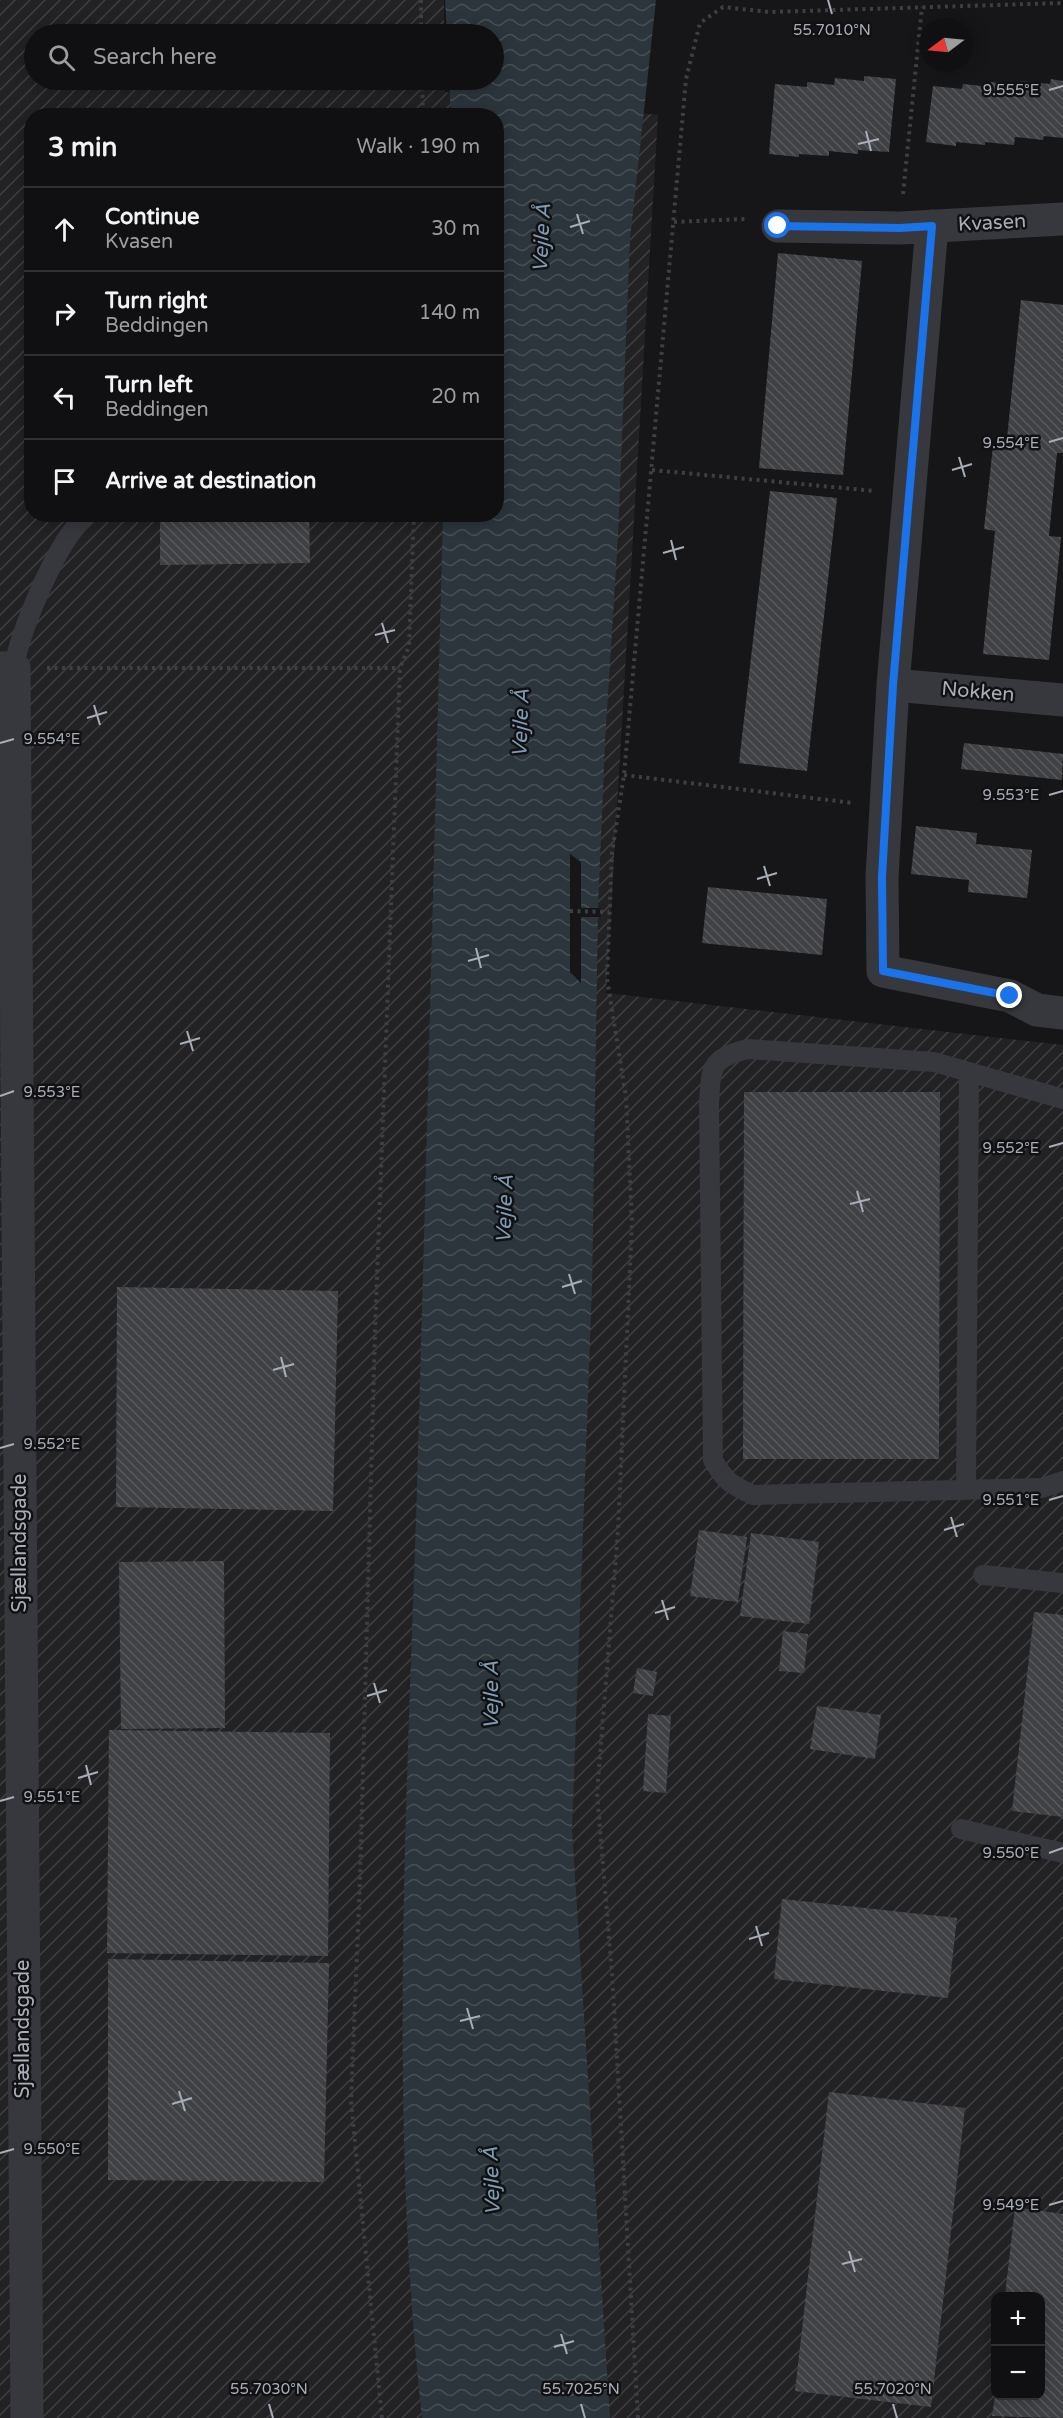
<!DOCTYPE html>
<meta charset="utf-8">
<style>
:root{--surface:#101012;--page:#1e1e20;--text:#f1f3f6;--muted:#9c9d9f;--line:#303032}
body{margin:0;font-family:"Varela Round",sans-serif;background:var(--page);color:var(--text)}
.controls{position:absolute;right:18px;bottom:18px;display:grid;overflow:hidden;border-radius:12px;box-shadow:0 3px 15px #0003}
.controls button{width:54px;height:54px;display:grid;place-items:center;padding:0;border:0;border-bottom:2px solid var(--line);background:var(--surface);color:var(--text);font:30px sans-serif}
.compass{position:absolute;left:919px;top:18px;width:54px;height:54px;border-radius:50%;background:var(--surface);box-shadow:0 3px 15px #0003;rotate:254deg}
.stop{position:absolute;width:18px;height:18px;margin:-14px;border:4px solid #1a73e8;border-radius:50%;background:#fff}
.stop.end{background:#1a73e8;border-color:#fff;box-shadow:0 2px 6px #0008}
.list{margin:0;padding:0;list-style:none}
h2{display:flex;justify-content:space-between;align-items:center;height:78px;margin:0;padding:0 24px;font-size:26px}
h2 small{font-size:20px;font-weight:400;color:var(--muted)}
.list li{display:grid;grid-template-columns:39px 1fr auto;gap:18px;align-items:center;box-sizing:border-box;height:84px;padding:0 24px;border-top:2px solid var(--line)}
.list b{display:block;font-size:22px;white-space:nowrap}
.list p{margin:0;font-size:20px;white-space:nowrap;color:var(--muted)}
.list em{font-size:20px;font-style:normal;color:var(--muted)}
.icon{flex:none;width:33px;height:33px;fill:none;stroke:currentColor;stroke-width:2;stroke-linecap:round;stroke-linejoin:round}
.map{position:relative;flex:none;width:1063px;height:2418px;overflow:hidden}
.search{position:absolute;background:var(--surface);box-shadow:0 3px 15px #0003;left:24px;top:24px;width:480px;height:66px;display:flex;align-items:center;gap:15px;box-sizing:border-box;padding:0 21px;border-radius:33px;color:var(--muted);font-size:22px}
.panel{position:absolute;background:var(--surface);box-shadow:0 3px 15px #0003;left:24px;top:108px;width:480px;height:414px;border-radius:24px}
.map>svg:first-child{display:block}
</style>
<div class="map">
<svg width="1063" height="2418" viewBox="0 0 1063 2418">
<defs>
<pattern id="industrial-furrows" width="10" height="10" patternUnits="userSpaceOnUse" patternTransform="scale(1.5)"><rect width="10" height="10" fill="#222225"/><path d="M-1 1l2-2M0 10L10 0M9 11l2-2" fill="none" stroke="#3f3f43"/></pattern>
<pattern id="water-waves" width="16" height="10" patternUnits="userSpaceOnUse" patternTransform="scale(1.5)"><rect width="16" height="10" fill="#2c353c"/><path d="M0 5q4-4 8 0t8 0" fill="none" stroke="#485056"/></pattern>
<pattern id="building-back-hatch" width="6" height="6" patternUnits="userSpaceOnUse" patternTransform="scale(1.5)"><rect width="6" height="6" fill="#404145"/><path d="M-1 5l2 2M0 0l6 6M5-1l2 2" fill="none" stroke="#595a5e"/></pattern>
</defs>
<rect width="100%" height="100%" fill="#161618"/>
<path fill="url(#industrial-furrows)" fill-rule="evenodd" d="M0,0H444V34H34V80H445V92L658,115L606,993L1063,1045V2418H0ZM32,116H496V514H32ZM996,2296H1040V2396H996Z"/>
<path fill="url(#water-waves)" d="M445,0H656L630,239L618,536L605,742L598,908L592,1286L572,1830L610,2418H422C389,2120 406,1819 416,1519C426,1184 434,849 443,515L496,514V116L451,115L449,80H494V34H447Z"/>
<path fill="#161618" d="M570,854L581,862V908H601V917H581V983L570,972Z"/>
<path fill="url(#building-back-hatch)" d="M864,76L896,79L889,152L858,150V154L829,151V156L799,154V157L769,154L775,84L807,87V82L834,85L835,78L864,81Z
M1051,79L1063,81V138L1044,136L1043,140L1015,137L1014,145L985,142V145L956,142V146L926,142L933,86L962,89L963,84L990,87L991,82L1020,85V81L1050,84Z
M778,253L862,261L843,475L759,468Z
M1021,300L1063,305V453H1057L1049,536L1061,537L1049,660L983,654L995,531L984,529L993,446L1006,448Z
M770,491L837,498L807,771L739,763Z
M160,514H309L310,563L160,565Z
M964,743L1063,754L1062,780L961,769Z
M916,826L977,833L976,844L1032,850L1027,898L968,892L969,880L911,874Z
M708,887L827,899L822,955L702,943Z
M744,1092H940L939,1459H743Z
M117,1287L338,1291L333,1511L116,1507Z
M699,1530L747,1537L738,1602L690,1596Z
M751,1533L819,1542L809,1624L740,1616Z
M224,1561L225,1728L121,1729L119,1562Z
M1034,1612L1063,1615V1817L1012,1811Z
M783,1631L808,1634L804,1673L779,1671Z
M637,1668L657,1672L653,1696L633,1693Z
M817,1706L881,1715L875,1759L810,1749Z
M648,1714L671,1716L666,1793L643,1791Z
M109,1730L330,1733L328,1956L107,1953Z
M782,1899L957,1918L948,1998L774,1979Z
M108,1959L329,1963L324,2182L108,2180Z
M829,2092L965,2108L931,2407L795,2391Z
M1015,2207L1063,2214V2418L992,2416L995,2396H1040V2296H1005Z"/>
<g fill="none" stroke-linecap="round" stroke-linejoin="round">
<path stroke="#3d3f44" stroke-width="4" stroke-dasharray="3 4.5" stroke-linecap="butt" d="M421,0V34
M422,80L423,116
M903,194L922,7
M674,222L745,219
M652,470L875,491
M47,668H400
M624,775L853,803
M570,911L609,912
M382,2418L351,2101L360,1880L375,1331L400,668L409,646L414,514
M638,2418L612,1973L597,1793L618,1531L632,1223L626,1097L607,979L612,853L624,775L686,79L700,23L723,7L769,12L1063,3"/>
<path stroke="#37383d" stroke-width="20" d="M14,668C19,634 47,570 66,540C72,531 79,523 86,514
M1063,1099L934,1062L748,1049C709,1058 711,1069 709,1105L713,1460C724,1480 731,1485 753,1495L1042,1488L1063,1481
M966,1490L969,1072
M983,1575L1063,1583
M961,1829L1063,1853"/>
<path stroke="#37383d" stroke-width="33" d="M778,226L900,228L1063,219
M932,226L893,685L882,877L883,971L1010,996L1037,1010L1063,1013
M0,668H14L27,2418
M893,685L1063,700"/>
</g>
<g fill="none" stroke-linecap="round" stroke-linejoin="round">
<path stroke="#1a73e8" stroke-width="8" d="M778,226L900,228L932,226L893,685L882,877L883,971L1010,996"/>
</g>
<path fill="none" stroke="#a8adb8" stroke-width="2" d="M828,0L832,14M1049,90L1063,86M866,131L871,151M858,144L879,139M577,214L583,234M570,227L590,221M1049,442L1063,438M959,457L965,477M952,470L972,464M671,540L676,560M663,553L684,547M382,623L388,643M375,635L395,630M94,705L100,725M87,718L107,712M0,743L14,739M1049,795L1063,791M764,866L770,886M757,879L777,873M476,948L481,968M468,961L489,955M187,1031L193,1051M180,1044L200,1038M0,1096L14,1091M1049,1147L1063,1143M857,1191L863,1212M850,1204L870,1199M569,1274L575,1294M562,1287L582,1281M281,1357L286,1377M273,1370L294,1364M0,1448L14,1444M1049,1500L1063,1496M951,1517L957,1537M944,1530L964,1524M662,1600L668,1620M655,1613L675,1607M374,1683L380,1703M367,1696L387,1690M86,1765L91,1785M78,1778L98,1772M0,1801L14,1797M1049,1853L1063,1848M756,1926L762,1946M749,1939L769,1933M467,2008L473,2029M460,2021L480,2016M179,2091L185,2111M172,2104L192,2098M0,2153L14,2149M1049,2205L1063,2201M849,2251L855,2272M842,2264L862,2259M561,2334L567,2354M554,2347L574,2341M269,2404L273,2418M581,2404L585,2418M893,2404L897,2418"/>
<g text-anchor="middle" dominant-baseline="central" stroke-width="5" stroke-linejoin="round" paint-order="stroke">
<g font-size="20" fill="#a8adb8" stroke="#111113">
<text transform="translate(992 223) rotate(-3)">Kvasen</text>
<text transform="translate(978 692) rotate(5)">Nokken</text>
<text transform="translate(20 1543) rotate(-90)">Sjællandsgade</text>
<text transform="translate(23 2029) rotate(-90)">Sjællandsgade</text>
</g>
<g font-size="21" font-style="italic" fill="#7f9bb3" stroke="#111113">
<text transform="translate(542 238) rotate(-87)">Vejle Å</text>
<text transform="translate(521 723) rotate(-88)">Vejle Å</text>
<text transform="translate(505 1209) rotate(-88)">Vejle Å</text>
<text transform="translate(491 1695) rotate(-90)">Vejle Å</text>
<text transform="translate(492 2181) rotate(-92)">Vejle Å</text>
</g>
</g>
<g font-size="15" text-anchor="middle" fill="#a8adb8" stroke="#111113" stroke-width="5" stroke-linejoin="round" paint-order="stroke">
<text x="832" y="35">55.7010°N</text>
<text x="1011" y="95">9.555°E</text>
<text x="1011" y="448">9.554°E</text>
<text x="52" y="744">9.554°E</text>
<text x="1011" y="800">9.553°E</text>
<text x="52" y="1097">9.553°E</text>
<text x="1011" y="1153">9.552°E</text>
<text x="52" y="1449">9.552°E</text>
<text x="1011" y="1505">9.551°E</text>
<text x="52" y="1802">9.551°E</text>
<text x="1011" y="1858">9.550°E</text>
<text x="52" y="2154">9.550°E</text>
<text x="1011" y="2210">9.549°E</text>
<text x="269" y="2394">55.7030°N</text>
<text x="581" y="2394">55.7025°N</text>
<text x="893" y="2394">55.7020°N</text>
</g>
</svg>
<div class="controls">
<button>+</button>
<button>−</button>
</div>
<svg class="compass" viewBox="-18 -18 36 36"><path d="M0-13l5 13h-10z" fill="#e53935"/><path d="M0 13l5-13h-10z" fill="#9c9d9f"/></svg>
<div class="stop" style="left:778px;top:226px"></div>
<div class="stop end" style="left:1010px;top:996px"></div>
<div class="search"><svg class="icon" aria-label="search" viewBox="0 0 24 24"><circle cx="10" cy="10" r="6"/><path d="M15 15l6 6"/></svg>Search here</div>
<section class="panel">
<h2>3 min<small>Walk · 190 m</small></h2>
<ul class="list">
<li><svg class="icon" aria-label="ahead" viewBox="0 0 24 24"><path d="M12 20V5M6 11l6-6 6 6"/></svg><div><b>Continue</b><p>Kvasen</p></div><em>30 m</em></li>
<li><svg class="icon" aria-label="right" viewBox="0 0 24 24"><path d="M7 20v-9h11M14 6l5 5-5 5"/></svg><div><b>Turn right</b><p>Beddingen</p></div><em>140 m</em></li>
<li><svg class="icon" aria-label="left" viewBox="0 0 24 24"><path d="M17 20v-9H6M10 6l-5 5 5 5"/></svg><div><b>Turn left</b><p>Beddingen</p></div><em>20 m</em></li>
<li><svg class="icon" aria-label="arrive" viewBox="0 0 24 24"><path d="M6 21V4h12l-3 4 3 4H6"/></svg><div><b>Arrive at destination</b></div></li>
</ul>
</section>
</div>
